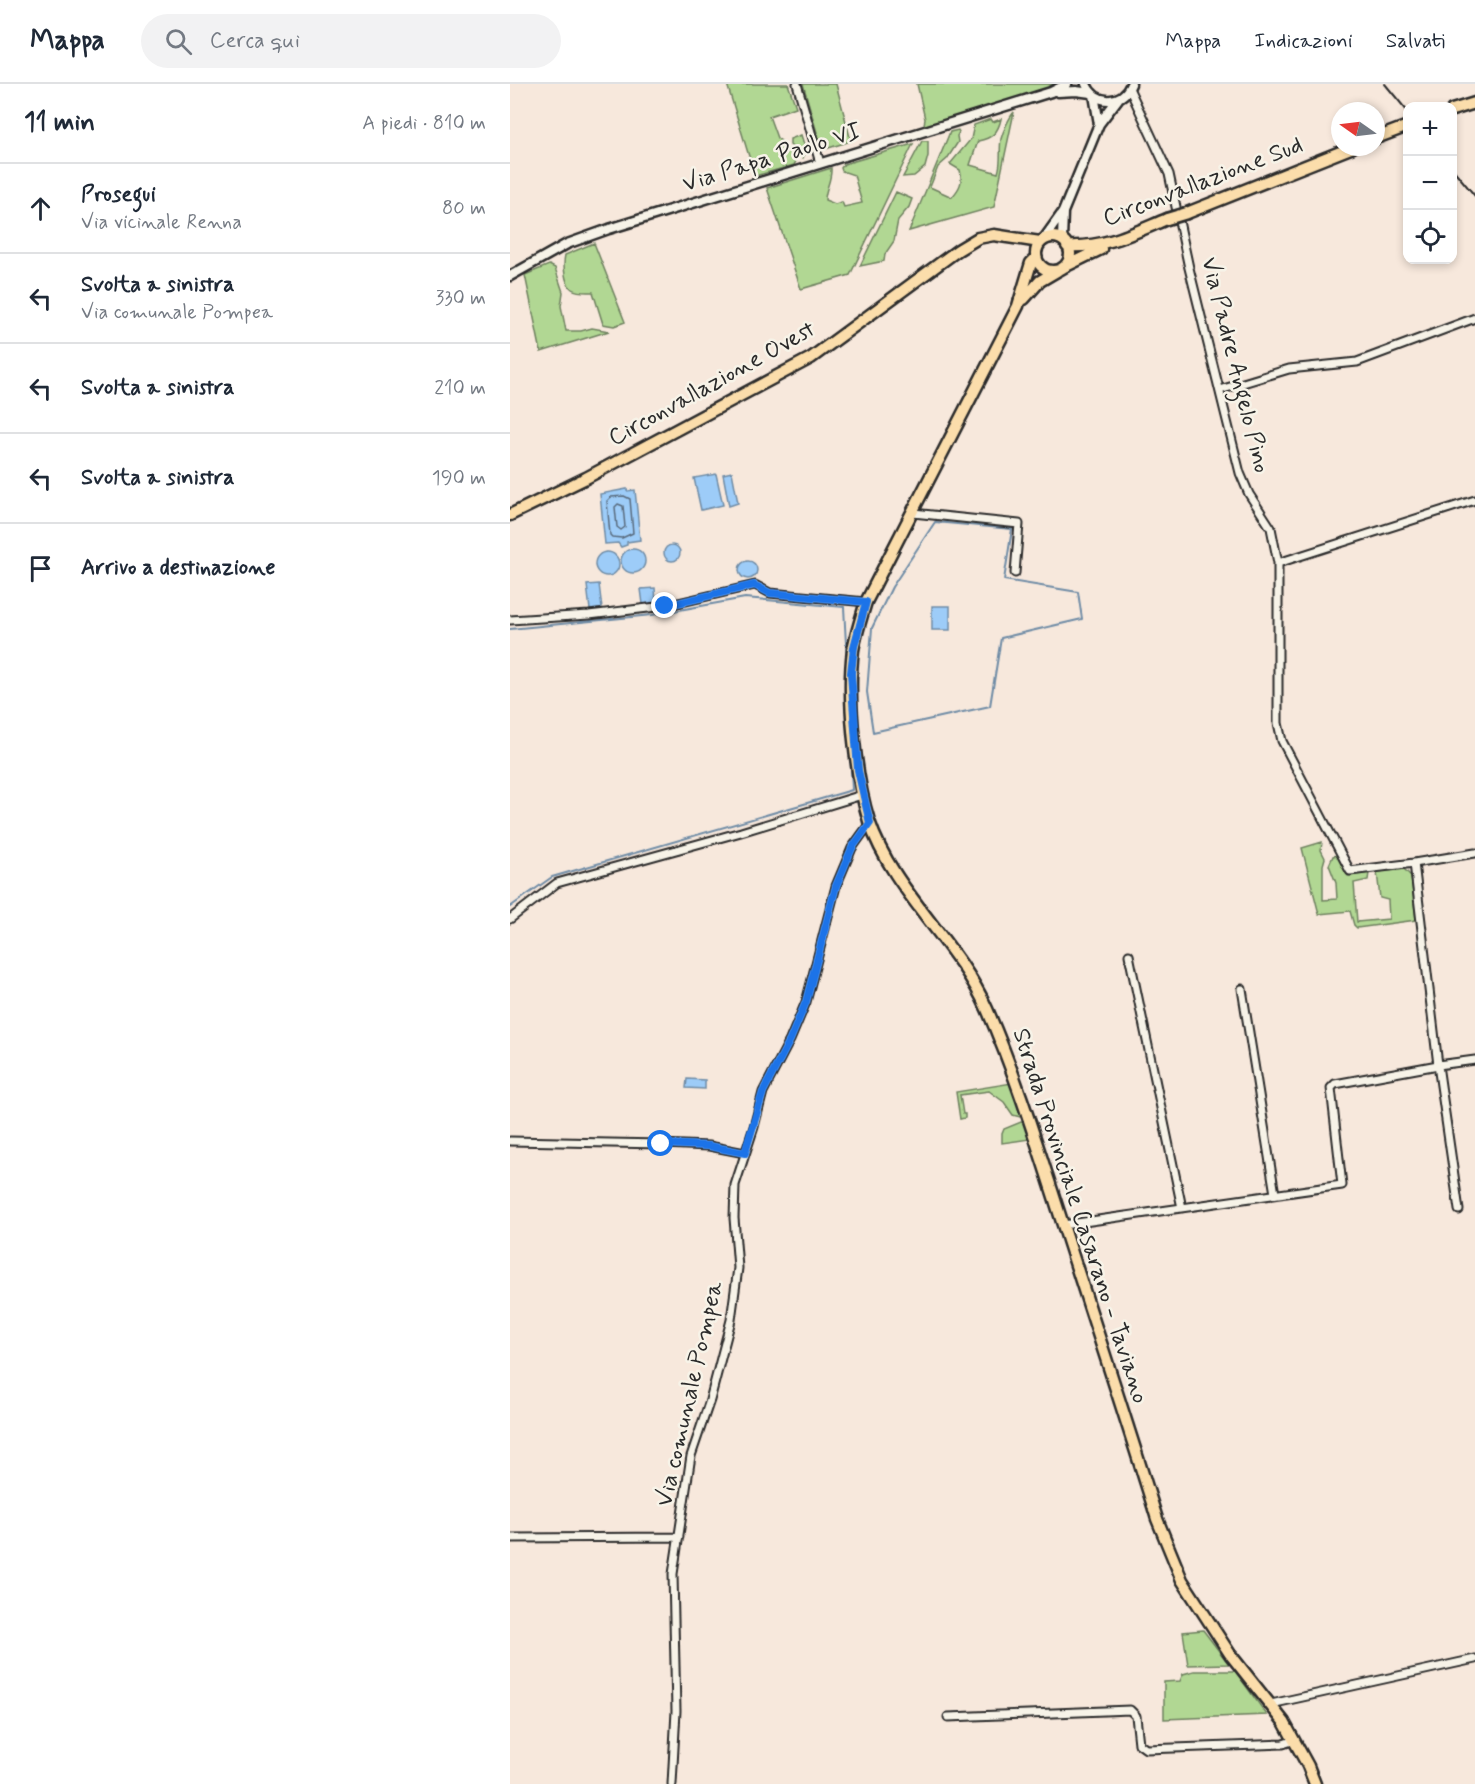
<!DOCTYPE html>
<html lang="it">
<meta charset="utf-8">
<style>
:root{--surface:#fff;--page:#f2f2f3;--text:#1f2937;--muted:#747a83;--line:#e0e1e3}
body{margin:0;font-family:Mynerve,sans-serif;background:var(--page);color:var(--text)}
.controls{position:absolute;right:18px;top:18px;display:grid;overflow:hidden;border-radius:12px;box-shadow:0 3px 9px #0003}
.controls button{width:54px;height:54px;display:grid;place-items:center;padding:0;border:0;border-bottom:2px solid var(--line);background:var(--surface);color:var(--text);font:30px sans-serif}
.compass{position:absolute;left:821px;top:18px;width:54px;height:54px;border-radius:50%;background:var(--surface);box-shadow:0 3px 9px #0003;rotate:284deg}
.stop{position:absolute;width:18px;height:18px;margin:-14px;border:4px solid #1a73e8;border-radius:50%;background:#fff}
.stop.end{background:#1a73e8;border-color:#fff;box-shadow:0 2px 6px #0008}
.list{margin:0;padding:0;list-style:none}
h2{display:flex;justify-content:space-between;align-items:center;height:78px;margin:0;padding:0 24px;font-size:26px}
h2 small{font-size:20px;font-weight:400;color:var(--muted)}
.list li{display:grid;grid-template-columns:39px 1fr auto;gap:18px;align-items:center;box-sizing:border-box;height:90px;padding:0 24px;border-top:2px solid var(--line)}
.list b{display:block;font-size:22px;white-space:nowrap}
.list p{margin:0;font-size:20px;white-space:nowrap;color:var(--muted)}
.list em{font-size:20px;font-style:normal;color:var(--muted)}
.icon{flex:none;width:33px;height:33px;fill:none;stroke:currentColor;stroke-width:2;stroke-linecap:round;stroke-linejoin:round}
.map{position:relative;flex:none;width:965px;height:1700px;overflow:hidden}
header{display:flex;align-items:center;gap:36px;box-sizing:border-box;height:84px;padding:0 30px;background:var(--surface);border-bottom:2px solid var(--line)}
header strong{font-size:28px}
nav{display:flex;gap:33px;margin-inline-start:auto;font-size:21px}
.search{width:420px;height:54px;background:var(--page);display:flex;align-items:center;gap:15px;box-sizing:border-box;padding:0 21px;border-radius:33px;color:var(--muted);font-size:22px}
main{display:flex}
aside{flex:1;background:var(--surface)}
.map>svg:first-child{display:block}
</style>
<header>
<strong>Mappa</strong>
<div class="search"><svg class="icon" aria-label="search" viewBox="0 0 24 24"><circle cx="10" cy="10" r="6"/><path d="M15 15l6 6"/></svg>Cerca qui</div>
<nav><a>Mappa</a><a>Indicazioni</a><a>Salvati</a></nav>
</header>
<main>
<aside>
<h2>11 min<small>A piedi · 810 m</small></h2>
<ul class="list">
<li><svg class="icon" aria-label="ahead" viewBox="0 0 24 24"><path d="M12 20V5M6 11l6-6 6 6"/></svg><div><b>Prosegui</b><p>Via vicinale Renna</p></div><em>80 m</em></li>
<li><svg class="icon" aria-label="left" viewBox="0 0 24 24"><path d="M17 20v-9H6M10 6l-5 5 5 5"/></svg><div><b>Svolta a sinistra</b><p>Via comunale Pompea</p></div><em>330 m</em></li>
<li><svg class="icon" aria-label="left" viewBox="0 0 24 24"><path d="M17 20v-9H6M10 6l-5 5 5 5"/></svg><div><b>Svolta a sinistra</b></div><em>210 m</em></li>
<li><svg class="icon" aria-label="left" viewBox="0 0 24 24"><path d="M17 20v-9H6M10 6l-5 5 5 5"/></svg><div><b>Svolta a sinistra</b></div><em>190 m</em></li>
<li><svg class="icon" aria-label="arrive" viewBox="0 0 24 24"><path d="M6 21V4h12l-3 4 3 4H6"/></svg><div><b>Arrivo a destinazione</b></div></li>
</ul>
</aside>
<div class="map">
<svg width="965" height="1700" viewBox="0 0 965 1700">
<rect width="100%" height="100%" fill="#f7e8dc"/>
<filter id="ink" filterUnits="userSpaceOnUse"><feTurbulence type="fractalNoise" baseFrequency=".0167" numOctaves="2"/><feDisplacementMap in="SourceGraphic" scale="12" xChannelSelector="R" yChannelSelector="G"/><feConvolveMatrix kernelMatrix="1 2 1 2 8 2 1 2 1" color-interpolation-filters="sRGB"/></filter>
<g filter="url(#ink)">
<path fill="#b1d793" stroke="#6e815f" stroke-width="1.5" d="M217,0H278L286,23L259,32L267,54L271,57L286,77L284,81L245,92Z
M293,0H326L341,57L312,66Z
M407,0H551L417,42L414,41L415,35Z
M504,28L484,123L399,147L440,48L448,46L449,48L447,52L448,58L437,75L428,83L420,103L442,113C450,104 453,98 450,86L440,80L461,55L464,41L481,35L483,38L491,35C488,49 482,54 468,57L460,81L488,89C492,77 489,67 491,55C493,47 499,34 504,28Z
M291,51L296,67L293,74L280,61V55Z
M412,57H418V72L415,83L404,92L393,93Z
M403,60L340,191L291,205L257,104L321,84C322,96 315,105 315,116L325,120L332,118L334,123L352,119L344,91L332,87L331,84L334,80Z
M386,108L402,115L399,123L388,136L384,157L375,170L374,177L350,182Z
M84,159L115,238L104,242L93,240L83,208C76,208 68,209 62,205C54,199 53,180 55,171Z
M39,181L45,184L53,208L51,222L56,247H71L82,244L99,247L31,268L15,191Z
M812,758L811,766L815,774L813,781V816L827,815L826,799L819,781L823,772L828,771L838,792L859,789L858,796L844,799L847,838L879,835L878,816L870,814L867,788L894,785L901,792L906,836L847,844L844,841L840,827L809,830L792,764Z
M502,999L512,1030L510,1033L503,1031L494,1018L479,1007L450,1011L453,1030H455V1034L450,1035L446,1008Z
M511,1038L515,1039L520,1055L492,1059V1050L494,1045Z
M693,1546L718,1579V1580L678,1581L673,1548Z
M684,1587H725L757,1631L654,1635V1598L670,1597L673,1590Z"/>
<path fill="#9dccf8" stroke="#6f8ca6" stroke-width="1.5" d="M222,388L228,419L219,422L213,390Z
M206,390L213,421L191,426L184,394Z
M117,405V407L125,406L130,456L117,458V461L111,463L108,459L95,460L90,410Z
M154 469a8 8 0 1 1 16 0a8 8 0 1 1-16 0Z
M111 477a12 12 0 1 1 24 0a12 12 0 1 1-24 0Z
M85 480a12 12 0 1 1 24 0a12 12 0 1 1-24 0Z
M229 486a9 9 0 1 1 18 0a9 9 0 1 1-18 0Z
M89,500L92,525L80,526L77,501Z
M145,504L146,519L133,520L131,505Z
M422,522H440V546H422Z
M177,995L195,996V1005L176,1004Z"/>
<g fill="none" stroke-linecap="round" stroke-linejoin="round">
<path stroke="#596b7d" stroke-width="1.5" d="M114,412L120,415L123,449L112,454L102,453L100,451L97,417L101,413Z
M108,420L113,422L115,443L111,446L107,443L105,423Z"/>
<path stroke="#6f8ca6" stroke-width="2" d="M425,438L502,445L494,496L568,508L572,535L491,554L480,622L363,648L357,608L362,544L382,503Z
M0,545L142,531L235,514L334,523L337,579
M0,823L42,793L342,706L340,666"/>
<defs>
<path id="minor" d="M287,0L310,79
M619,4L659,90L679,184L730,389L739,410L761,444L768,479V639L772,657L840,787L904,779L928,981L965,976
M710,306L779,285L847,278L965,234
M403,429L509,440L505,489
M768,479L965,416
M0,536L79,531L155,522L245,501L260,509L356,518
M904,779L965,769
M0,835L47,799L231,748L352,711
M619,871L672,1124
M732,905L765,1110
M0,1057L151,1060L199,1062L235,1069
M553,1141L832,1101L821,1004L825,1000L928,981L949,1126
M0,1454L169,1453
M761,1620L965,1575
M438,1633L620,1626L626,1632L629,1660L636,1665L773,1660L785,1656
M162,1700L166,1627L163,1490L181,1372L200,1316L221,1236L228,1184L224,1134L225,1101L244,1043L253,1008L280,956L296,918L326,802L342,764L360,739"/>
<path id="tertiary" d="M576,0C585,21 612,22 621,0
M548,8L566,7L581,9
M584,11L589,40
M533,156L553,128L589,40L608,15
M552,156L553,128
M0,192L57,160L99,145L541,8L557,0"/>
<path id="primary" d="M942,26L965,19
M866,54L898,42
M677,129L843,63
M526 170a17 17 0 1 1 34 0a17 17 0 1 1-34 0Z
M557,162C595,164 623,149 657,135
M526,174L521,179L508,222L356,518C351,534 346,550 343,566C337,612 345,692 359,737C383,808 447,857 477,925C508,996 530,1070 554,1144C585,1241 617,1338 647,1435L672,1496L720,1570L774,1638L798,1682L805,1700
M554,183L591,165
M514,215L530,197L547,187
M0,431L76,394L301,274L448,166L468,154L484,151L530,158"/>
</defs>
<use href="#minor" stroke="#2b2b2b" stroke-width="11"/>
<use href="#tertiary" stroke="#2b2b2b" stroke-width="13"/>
<use href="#primary" stroke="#2b2b2b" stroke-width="15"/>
<use href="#minor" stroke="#f7f3e8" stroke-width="7"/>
<use href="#tertiary" stroke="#f7f3e8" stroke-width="8"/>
<use href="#primary" stroke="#fbddab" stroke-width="10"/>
<path stroke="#2b2b2b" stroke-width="2" d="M875,0L898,28
M942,84L965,112"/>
<defs>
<path id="primary-bridge" d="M657,135L677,129"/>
</defs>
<use href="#primary-bridge" stroke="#2b2b2b" stroke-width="15" stroke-linecap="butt"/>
<use href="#primary-bridge" stroke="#fbddab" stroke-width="10"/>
</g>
</g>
<g fill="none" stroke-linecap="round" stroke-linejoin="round" filter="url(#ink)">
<path stroke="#1a73e8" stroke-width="8" d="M151,1060L199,1062L235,1069L253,1008L280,956L296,918L326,802L342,764L360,739L348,686L341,589L344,563L356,518L260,509L244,501L155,522"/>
</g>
<g text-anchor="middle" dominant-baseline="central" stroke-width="5" stroke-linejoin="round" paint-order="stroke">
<g font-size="24" fill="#2b2b2b" stroke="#f7f3e8">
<text transform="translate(262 74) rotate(-17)">Via Papa Paolo VI</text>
<text transform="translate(693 98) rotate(-21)">Circonvallazione Sud</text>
<text transform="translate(725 281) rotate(76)">Via Padre Angelo Pino</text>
<text transform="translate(202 300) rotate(-29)">Circonvallazione Ovest</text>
<text transform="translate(570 1132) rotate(72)">Strada Provinciale Casarano - Taviano</text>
<text transform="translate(180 1310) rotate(-77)">Via comunale Pompea</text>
</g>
</g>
</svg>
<div class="controls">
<button>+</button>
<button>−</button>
<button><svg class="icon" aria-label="locate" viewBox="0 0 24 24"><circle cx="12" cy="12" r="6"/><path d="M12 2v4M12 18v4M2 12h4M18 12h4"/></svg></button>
</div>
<svg class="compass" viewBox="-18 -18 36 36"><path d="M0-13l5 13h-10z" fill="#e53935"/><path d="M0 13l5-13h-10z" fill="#747a83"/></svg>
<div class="stop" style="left:151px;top:1060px"></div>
<div class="stop end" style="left:155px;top:522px"></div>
</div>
</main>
